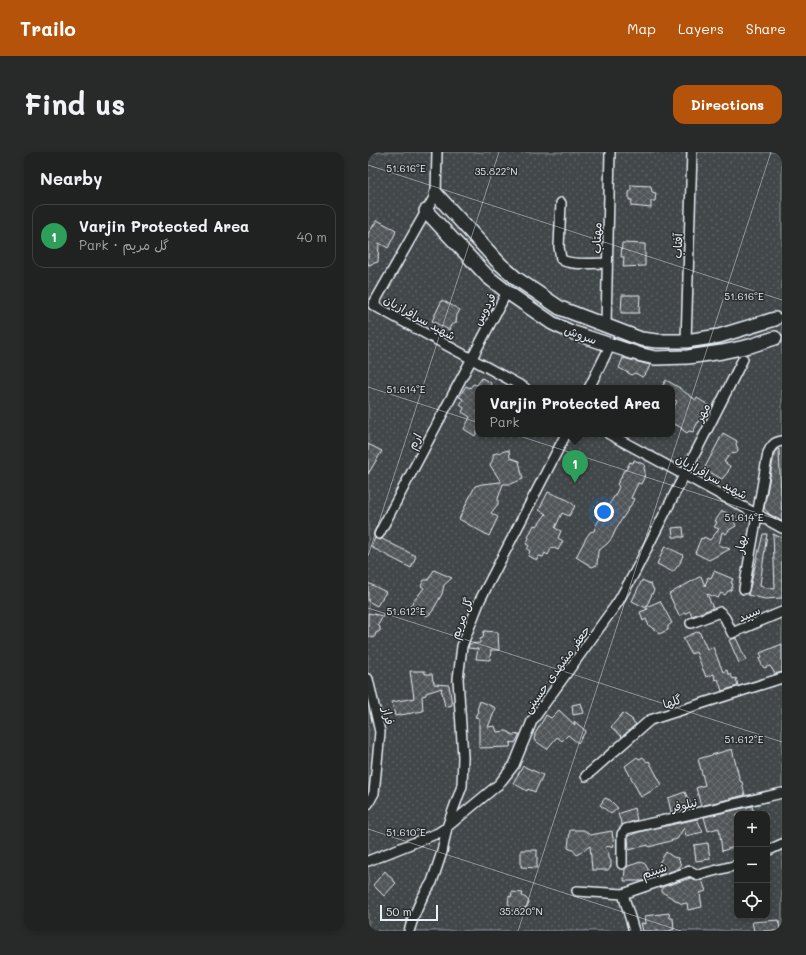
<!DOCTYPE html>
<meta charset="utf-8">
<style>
:root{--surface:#202222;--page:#282a2a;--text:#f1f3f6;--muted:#a2a4a5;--line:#3d3f40;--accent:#b45309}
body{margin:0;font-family:Mali,"Playpen Sans Arabic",sans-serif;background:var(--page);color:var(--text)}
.controls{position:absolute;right:12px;bottom:12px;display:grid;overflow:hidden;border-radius:8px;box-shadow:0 2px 6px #0003}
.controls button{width:36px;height:36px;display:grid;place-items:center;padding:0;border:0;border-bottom:1px solid var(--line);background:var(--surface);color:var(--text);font:20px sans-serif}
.scale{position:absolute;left:12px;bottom:10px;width:58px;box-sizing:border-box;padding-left:4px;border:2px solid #e8f1f8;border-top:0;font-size:11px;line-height:14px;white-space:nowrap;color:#e8f1f8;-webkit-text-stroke:3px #2a2d2e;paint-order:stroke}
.you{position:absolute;left:236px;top:360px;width:14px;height:14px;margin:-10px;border:3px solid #fff;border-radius:50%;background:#1a73e8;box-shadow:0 0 0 6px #1a73e833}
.badge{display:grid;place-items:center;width:26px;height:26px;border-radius:50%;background:var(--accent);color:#fff;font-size:13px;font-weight:700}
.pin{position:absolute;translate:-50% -33px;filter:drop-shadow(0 1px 2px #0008)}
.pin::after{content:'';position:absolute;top:21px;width:14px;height:12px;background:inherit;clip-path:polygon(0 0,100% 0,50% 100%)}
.popup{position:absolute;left:107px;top:233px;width:200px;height:52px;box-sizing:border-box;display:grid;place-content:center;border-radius:8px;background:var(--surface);filter:drop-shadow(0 1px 3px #0005);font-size:13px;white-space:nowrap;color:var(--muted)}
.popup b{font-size:15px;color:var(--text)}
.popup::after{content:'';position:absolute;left:50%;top:100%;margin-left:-8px;border:8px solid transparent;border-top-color:var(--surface)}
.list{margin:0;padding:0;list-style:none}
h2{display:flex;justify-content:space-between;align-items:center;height:52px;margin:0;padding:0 16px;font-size:17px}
h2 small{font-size:13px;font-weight:400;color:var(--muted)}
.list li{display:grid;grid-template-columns:26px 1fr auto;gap:12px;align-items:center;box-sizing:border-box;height:64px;margin:0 8px 8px;padding:0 8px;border:1px solid var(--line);border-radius:12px}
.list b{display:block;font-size:15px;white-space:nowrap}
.list p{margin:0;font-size:13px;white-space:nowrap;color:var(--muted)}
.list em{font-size:13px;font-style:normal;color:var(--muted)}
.icon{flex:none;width:22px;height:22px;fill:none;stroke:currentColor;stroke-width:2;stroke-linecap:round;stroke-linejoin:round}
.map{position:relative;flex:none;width:414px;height:779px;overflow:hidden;border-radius:12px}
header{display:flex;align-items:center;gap:24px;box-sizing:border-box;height:56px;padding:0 20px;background:var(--accent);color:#fff}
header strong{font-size:19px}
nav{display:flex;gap:22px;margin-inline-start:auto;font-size:14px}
.intro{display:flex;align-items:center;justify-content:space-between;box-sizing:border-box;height:96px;padding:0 24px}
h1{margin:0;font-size:28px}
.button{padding:10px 18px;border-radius:12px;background:var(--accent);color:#fff;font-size:14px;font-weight:700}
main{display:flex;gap:24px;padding:0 24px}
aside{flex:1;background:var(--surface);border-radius:12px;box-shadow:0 2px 6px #0003}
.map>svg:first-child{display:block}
</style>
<header>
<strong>Trailo</strong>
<nav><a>Map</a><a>Layers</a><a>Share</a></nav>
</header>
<div class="intro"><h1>Find us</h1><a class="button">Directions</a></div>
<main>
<aside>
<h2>Nearby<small></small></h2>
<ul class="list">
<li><span class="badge" style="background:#2e9e5b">1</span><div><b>Varjin Protected Area</b><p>Park · گل مریم</p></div><em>40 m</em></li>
</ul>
</aside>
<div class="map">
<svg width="414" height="779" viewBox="0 0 414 779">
<defs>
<pattern id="park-dots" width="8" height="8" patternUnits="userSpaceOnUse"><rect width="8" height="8" fill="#424648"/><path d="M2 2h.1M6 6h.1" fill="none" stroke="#5d6163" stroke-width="1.8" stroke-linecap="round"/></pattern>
<pattern id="building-cross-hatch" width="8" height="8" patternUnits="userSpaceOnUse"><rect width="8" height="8" fill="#535759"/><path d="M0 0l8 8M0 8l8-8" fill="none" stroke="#6c7072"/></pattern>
</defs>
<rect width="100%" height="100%" fill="#2a2d2e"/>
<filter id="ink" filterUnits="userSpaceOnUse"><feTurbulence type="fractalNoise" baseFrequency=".025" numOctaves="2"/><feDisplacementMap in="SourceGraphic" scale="8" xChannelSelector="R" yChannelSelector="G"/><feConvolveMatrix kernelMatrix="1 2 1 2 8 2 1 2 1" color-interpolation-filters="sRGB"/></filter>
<g filter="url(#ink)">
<path fill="url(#park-dots)" stroke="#959ca0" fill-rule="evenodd" d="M0,0H414V779H0ZM110,236H304V282H110ZM369,662H399V764H369Z"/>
<path fill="url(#building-cross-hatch)" stroke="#e8f1f8" d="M263,33L283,34L284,40L288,41L287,49H283V56L263,54L264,48H261V40L263,39Z
M9,68L28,78L27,82L20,96L11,91L10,110L0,113V82Z
M254,91L277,92V114L255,115L256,105H253Z
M254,143H272L271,161H253Z
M74,148L92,158L89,163L88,171L83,173L81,178L64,169Z
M255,206L282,213L279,220L274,225L269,222L266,221L264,223L251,216Z
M114,226L123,231L122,236H110V278L107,284L96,277L102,265L94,260L96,256L92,253L95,247L91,245L98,234L102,236L105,232L109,233Z
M298,228L312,236H311L328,248L329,246L342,254L336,265L333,264L325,280L321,279L319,281L313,277L314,276L304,271V259L309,249L304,247V236H293Z
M355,281L369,289L368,292L370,297L369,301L362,302L356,310L362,314L360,320L354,327L336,317Z
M0,292L14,299L0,322Z
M409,297H411L414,369L401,362L396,356L406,303Z
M141,298L142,306L151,309L155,327L143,332H135L130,347V352L123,361L130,365L121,384L91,367L107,334L114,332L133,330L122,313L125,307V302Z
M266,308L277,313L276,316L277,320L276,326L273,332L270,331L263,346L266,347L263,353L249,375L244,386L239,392L230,399L229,413L224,415L208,405L218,386L222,380L226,379L228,373L247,343L251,335L249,332L254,324H253L256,318H258L262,310L265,311Z
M180,340L200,348L207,354L201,364L194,361L187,376L193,379L190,386L195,389L190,398L184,395L180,403L177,401L175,405L171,404L169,408L160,404L162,399L159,397L161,394L158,392L161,386L160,385L166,373L169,374L178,362L171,358Z
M354,359L368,364L366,369L368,374L361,378L358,382L354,380L351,393L362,397L341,408L327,401L333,386L335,387L336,385L342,388L351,377L346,375L349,370L347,369Z
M315,375L316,385H305L304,376Z
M395,382H399L392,433L399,436L407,437L405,382L414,386V446L397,447L380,443Z
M7,386L11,388L14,387L48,404L43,416L3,395Z
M297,394L315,403L312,411L305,420L289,412Z
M66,418L84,426L76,433L74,442L64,460L59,464L42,454L56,436L53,434L56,428H60Z
M346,419L365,427L363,431L365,432L364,436L362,439H360L357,443L353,441L350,446L339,442L345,456L324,464L322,459L311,464L301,442L333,424L337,434L340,425L343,426Z
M274,428L283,432L286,438L278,455L292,449L304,471L300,474V478L291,482L288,477H285L282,474H281L278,467L275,469L272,460L280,457L264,449Z
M0,431L18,440L9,454L0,449Z
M0,461L15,464L10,473L12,475V479L8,481L7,484L4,486L0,484Z
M116,479L130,480L131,498H123L122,508L108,507L110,497L100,496L101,492L112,491V487L115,486Z
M331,479L339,497L345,495L355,520L359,518L360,522H362L365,527L368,526L370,534L354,539L350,527L347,528L346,522L338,525L328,500L323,502L315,486Z
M368,486L378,508L371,511L361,488Z
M414,492V520L407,522L402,514L396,516L394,513L391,507L394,505L392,501Z
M42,519H57V522H64L65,529L66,530V532L81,533L84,553L77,555L74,540H73L74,536L58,541V543L54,544L55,559L27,564L24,550L46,546Z
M112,549L128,556L120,575L127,574L129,580L139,579L145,583L152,582L147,591L143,590L142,595L111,596V566L107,565L110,559L109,558Z
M213,551L216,561L205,563L204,553Z
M191,558L207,573L206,569L218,579L210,591L200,583L194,589L189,585L179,597L166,588L167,582L178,563L183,566Z
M255,561L265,568L264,569L268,572L254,585L243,575Z
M364,597L372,629L374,630L377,643L333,654L328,636L337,633L330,607Z
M269,605L271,607L275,605L279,610L281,609L294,633L273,645L257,614Z
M155,614L175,623L167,640L160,637L159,639L145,631Z
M317,640L324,656L303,660L300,646Z
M237,646L242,648L250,656L243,662L232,653Z
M384,654L386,662H369V694L354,699L351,676L340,679L336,665Z
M266,656L269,668L254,673L250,662Z
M329,667L335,680L318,684L316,676L309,687L281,695L280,693L261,698L260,684L271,680Z
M202,678H216L222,683L244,679L246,694L237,695L241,702V706L243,709V714L240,718H224L222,694L209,703L205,698L200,696Z
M340,691L342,707L328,709L326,693Z
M153,698H169V716L153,715Z
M298,700L305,705L310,706L313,713L310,717L293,723L290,721L291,711Z
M273,710L277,712L280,717V727L276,729H256L257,717L260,714Z
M17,719L28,731L16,744L5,733Z
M323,726L328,729L334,728L338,739L332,741L334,755L320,758L319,751L314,752L294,740V735Z
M144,740L155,741L154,744L158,746L161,750L159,755L156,756V758L152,756L151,760L140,758L142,753L140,752L141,744L143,745Z
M301,761L302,766H305L306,777L301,779H275L273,771L278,772L277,764Z
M411,768L412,779H386L384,770Z"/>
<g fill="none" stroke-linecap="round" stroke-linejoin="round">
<defs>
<path id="street" d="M69,0L68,42L5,153L157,236
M193,51L191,95L193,107C201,114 228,111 239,111
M238,172L242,0
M318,189L324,0
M221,236L243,192
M241,282L414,376
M11,382L139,140
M376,437L400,301C403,294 406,290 414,289
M323,471L352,460L357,466L364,481L414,460
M0,527L12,580L6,641L0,652
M218,624L282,568L414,526
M399,699L414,692
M0,709L70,681L79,675L131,632L146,613L164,569L250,450L268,418L375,207
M254,712V682L258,677L414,641
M209,739L255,742L322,719L330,723L369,713
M255,742L266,779
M41,779L46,764L54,746L64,730L74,700L79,675L94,634L95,605L90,527L94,494L112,448L198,282"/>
<path id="secondary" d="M68,42L132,112L149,127L192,156L273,187L289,189H318L351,184L407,167
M58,59L120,125L139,140L184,171L203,180L270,202L287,206L320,205L354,200L382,194L407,186"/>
</defs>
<use href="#street" stroke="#e8f1f8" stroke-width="12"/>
<use href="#secondary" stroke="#e8f1f8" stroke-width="16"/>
<use href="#street" stroke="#2a2d2e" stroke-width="9"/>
<use href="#secondary" stroke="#2a2d2e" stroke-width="13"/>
</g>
</g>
<path fill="none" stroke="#e8f1f8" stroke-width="1" stroke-opacity="0.45" d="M0,13L414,148M0,235L414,369M0,404L131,0M0,456L414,590M0,677L313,779M150,779L403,0"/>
<g text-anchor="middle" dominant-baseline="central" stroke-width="3" stroke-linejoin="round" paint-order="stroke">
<g font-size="12" fill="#e8f1f8" stroke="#2a2d2e">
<text transform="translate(228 86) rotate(-89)">مهتاب</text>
<text transform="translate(309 94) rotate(-88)">آفتاب</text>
<text transform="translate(116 157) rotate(-62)">فردوس</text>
<text transform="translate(52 165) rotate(29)">شهید سرافرازیان</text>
<text transform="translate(213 182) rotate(20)">سروش</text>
<text transform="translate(334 260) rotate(-63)">مهر</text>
<text transform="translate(46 289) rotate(-62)">ارم</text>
<text transform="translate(344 324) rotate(29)">شهید سرافرازیان</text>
<text transform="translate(372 392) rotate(-79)">بهار</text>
<text transform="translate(381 461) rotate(-23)">سپید</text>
<text transform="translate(93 466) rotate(-69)">گل مریم</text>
<text transform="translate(188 517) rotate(-54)">جعفر مشهدی حسینی</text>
<text transform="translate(304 549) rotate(-18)">گلها</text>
<text transform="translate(21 564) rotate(77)">فراز</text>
<text transform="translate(316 652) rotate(-13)">نیلوفر</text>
<text transform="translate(286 718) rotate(-19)">شبنم</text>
</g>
</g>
<g font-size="10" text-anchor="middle" fill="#e8f1f8" stroke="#2a2d2e" stroke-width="3" stroke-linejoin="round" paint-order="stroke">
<text x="38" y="20">51.616°E</text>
<text x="128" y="23">35.822°N</text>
<text x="376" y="148">51.616°E</text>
<text x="38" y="241">51.614°E</text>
<text x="376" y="369">51.614°E</text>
<text x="38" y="463">51.612°E</text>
<text x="376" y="591">51.612°E</text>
<text x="38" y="684">51.610°E</text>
<text x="153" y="763">35.820°N</text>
</g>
</svg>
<div class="controls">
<button>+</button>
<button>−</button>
<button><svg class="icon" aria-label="locate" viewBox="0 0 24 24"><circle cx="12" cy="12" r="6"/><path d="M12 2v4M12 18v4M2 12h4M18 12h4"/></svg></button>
</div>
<div class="scale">50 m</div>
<div class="you"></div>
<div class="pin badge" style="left:207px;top:331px;background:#2e9e5b">1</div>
<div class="popup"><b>Varjin Protected Area</b>Park</div>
</div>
</main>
